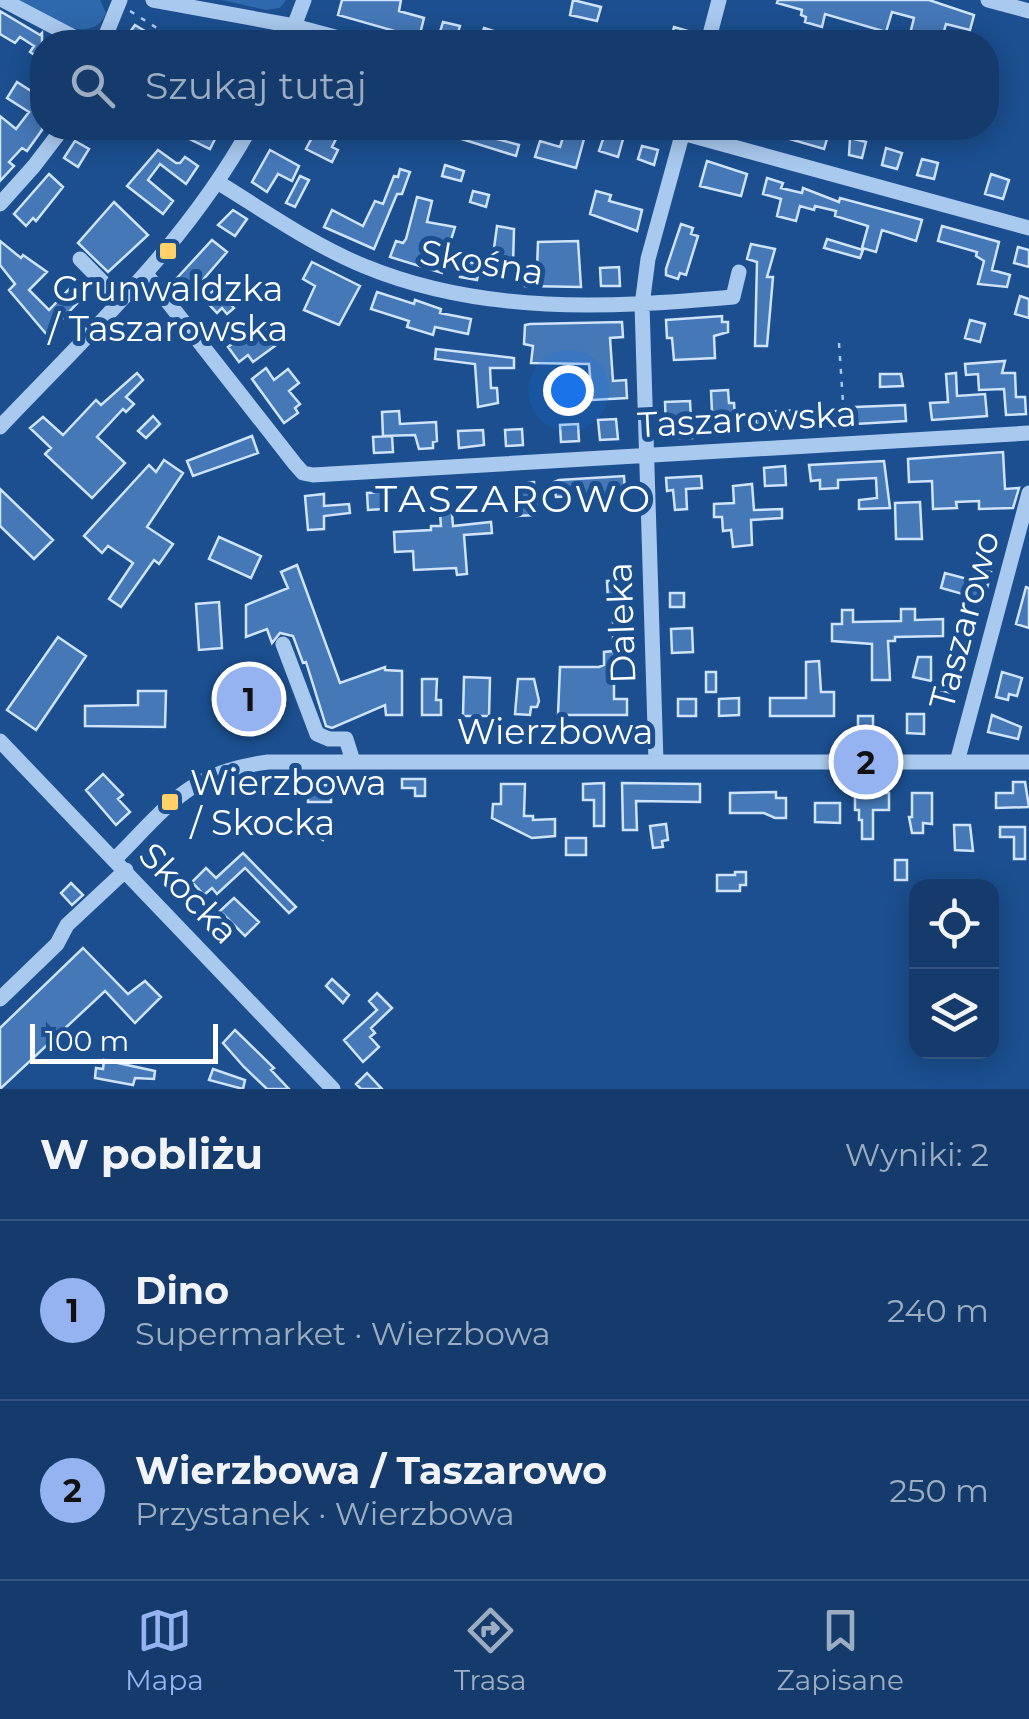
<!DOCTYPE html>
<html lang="pl">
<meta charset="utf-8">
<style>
:root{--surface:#143b6b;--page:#214673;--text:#f1f3f6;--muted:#9dadc1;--line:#33557e;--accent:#95b2f1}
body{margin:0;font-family:Montserrat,sans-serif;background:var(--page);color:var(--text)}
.controls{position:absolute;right:30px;bottom:30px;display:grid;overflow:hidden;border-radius:20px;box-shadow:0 5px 25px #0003}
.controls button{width:90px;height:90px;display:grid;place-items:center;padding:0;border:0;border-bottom:2px solid var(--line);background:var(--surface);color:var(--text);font:50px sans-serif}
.scale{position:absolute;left:30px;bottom:25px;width:188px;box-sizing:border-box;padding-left:10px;border:5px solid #fff;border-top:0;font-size:28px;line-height:35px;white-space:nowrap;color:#fff;-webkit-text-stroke:8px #1b4f8f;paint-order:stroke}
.you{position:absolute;left:568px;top:390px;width:35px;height:35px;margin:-25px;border:8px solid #fff;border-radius:50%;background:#1a73e8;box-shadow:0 0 0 15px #1a73e833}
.badge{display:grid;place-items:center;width:65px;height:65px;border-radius:50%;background:var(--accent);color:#111;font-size:32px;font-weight:700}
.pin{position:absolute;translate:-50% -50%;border:5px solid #fff;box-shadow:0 2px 10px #0006}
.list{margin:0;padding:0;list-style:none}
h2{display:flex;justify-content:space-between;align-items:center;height:130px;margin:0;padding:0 40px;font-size:42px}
h2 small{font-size:32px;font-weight:400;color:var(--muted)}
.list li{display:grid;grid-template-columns:65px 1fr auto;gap:30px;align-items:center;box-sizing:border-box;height:180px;padding:0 40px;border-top:2px solid var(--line)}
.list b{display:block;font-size:38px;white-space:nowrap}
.list p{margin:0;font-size:32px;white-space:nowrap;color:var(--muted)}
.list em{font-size:32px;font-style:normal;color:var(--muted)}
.icon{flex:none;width:55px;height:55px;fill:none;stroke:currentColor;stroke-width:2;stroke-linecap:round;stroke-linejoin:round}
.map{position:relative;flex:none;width:1029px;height:1089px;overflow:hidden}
.search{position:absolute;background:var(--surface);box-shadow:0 5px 25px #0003;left:30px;right:30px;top:30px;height:110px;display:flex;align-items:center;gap:25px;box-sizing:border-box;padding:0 35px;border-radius:40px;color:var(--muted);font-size:38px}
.sheet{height:490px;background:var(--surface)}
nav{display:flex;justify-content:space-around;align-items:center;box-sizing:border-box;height:140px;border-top:2px solid var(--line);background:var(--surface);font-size:28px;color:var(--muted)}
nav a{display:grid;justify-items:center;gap:5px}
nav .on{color:var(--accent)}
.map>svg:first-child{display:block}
</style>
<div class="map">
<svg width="1029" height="1089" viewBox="0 0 1029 1089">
<rect width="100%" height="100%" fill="#1b4f8f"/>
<path fill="#2e69ad" d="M14,0H100L106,13C91,51 37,12 14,0Z
M221,0H286L280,8L266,10Z"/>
<path fill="#4478b7" stroke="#cfe3fa" stroke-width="2.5" d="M342,0H401L399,11L424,18L419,38L338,15Z
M573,0L601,7L597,21L570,15Z
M778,0H929L974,15L970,30L946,24L941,42H908L914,18L892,12L886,32L825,14L822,27L805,22L806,17L801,15L802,10L777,3Z
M0,11L40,35L42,33V60L30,52L34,46L20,37L15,43L0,34Z
M443,22L460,26L455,42H437Z
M135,25L163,42H123Z
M674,27L688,31L684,42H670Z
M484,28L522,40V42H480Z
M17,82L42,98V130L27,151L22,148L9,162L14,166L0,181V116L16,129L29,112L7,98Z
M167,128H212L219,131L210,149Z
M317,128H327L339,133L332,147L338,150L332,162L306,149Z
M443,128H456L519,145L516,156L442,133Z
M566,128H587L576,168L535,157L540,141L560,147Z
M781,128H811L829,132L824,149L779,136Z
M605,133L623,139L618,157L599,151Z
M850,138L866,142L862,158L849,155Z
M75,141L89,149L78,167L64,158Z
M642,146L658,150L654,165L638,159Z
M886,148L902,153L897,169L882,165Z
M158,150L176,163H180L185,157L198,166L186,184L160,164L148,180L173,201L163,214L127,186Z
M270,150L299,166L292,181L278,174L267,192L252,182Z
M922,159L938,163L934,179L917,175Z
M707,161L747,174L741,196L700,186Z
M445,165L464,171L461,181L442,176Z
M400,169L410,172L402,194H397L374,249L324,227L332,210L363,226L375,201L383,204L394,176L398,177Z
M49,174L63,187L36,221L33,218L26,226L14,214Z
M991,174L1009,180L1003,199L985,194Z
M300,176L309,180L295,207L286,203Z
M767,178L783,183L781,188L802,193L803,188L839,202L840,198L922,220L916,241L882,230L876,252L862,248L868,226L835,216L836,211L815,206L814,210L800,206L796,221L777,216L781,199L763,194Z
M473,191L489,195L486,207L470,202Z
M596,191L611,195L609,201L642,210L637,231L590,214Z
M417,197L432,201L427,222L455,227L451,240L427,251L447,257L442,273L390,257L396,241L403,243L406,239Z
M114,202L148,235L108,272L78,243Z
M233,210L247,219L235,236L218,225Z
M681,224L693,228L691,234L698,236L686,275L680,273L678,279L666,275V269Z
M497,226L514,229L513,265L492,263Z
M942,226L999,242L992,270L1010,275L1007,287L978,284L984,261L976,256L977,252L938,241Z
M827,239L863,250L860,258L824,248Z
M212,240L227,252L189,296L177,278Z
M0,241L21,258L23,255L47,272L29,290L49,310L73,285L84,296L47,335L9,290L15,284L0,265Z
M578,241L581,287L525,286L526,269H537L538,242Z
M751,244L775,249L767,277H773L767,346H755L757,262L747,259Z
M1018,247L1029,250V267L1014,263Z
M463,261L480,264L477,280L460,277Z
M312,262L360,286L339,325L304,310L315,286L303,279Z
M619,267L620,286H601L600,268Z
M224,281L236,295L229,302L234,308L227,314L222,308L217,313L204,299Z
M377,292L414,304L415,300L441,309L440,313L471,319L468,334L435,327L433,335L407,327L409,321L371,309Z
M1020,296L1029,299V318L1015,314Z
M722,316V322H728V332L714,336L715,358L674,360L672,338H667L666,320Z
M970,320L985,324L980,342L965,338Z
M622,322L623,337L610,338L613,381L626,380L627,398L592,400L589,364L531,363L533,346L524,344L525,325L530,324Z
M267,328L279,343L253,362L248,355L239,362L228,347L242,336L247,343Z
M436,349L514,358V368H490L491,388H497L498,403L478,407L475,364L435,359Z
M1005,361L1002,373H1015L1016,397H1025L1026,414L1006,415L1004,389L979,390L978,374L966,375L965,364Z
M266,368L274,380L288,369L299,383L289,391L300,404L295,408L298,413L284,423L252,379Z
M137,373L143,380L126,397L134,404L126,412L123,409L97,437L125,463L92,498L45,454L51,448L30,428L43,417L63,435L96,400L101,405Z
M956,373L957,396L985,394L987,416L932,420L930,403L948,402L946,374Z
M880,374H901L903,386L880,387Z
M728,390L729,403H734L736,431L713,433L711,391Z
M690,401L692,438H680L679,426L666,427L665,402Z
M905,405L906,421L856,424L855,407Z
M822,409L823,426L761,430L760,425H756L755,412Z
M399,411L400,424L436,422L437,441L433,442V448L419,449L415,435L383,436L382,412Z
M153,416L160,424L146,438L138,431Z
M616,419L618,439L600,440L598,420Z
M578,424L579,441L561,442L560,425Z
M522,429L523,445L506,446L505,430Z
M483,430L484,445L459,448L458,431Z
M252,436L258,453L193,476L187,461Z
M392,436L393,452L374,453L373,437Z
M1003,452L1005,489L1019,488L1013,508L979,509V501L956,502L957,508L933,509L932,481L909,482L908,459Z
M164,460L183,473L147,527L173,544L159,564L154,560L121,607L109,599L133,563L108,546L102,553L84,536L149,465L156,472Z
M884,461L890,508L859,509V500L877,498L876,478L838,480V488L820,489V480L811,481L809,465Z
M785,466L786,485L765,486L764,468Z
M624,476L625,493L556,497L554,482L559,480Z
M701,476L702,488L686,489L687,509L675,510L673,490L667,491L666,478Z
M534,482L537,515L517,516L515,483Z
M752,484L754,510L782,509V518L751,520L752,545L733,547L731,530L723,531L722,517H714V504L734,503L733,486Z
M0,489L53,540L34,559L0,526Z
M383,492L384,509L368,510L367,493Z
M324,494V506L349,504L350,513L324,516V529L308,530L305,496Z
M451,501L453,526L491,522L492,533L464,535L467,574L457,575L456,568L414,570L413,551L395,552L394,532L431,530V526H441L439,502Z
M920,502L922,539H896L895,503Z
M219,537L261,556L251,578L209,559Z
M297,565L340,683L385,667V670L402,671V715H386L385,705L332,728L326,726L306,662L303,663L293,636L280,633L272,643L267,629L246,637V605L288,588L281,572Z
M975,567L991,572L984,600L941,588L945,573L971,580Z
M626,580L629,601H608L607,581Z
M1026,587L1029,588V628L1016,624Z
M670,593H684V607H670Z
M219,602L222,648L199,650L196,604Z
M901,609H915V620L943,619V636L895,637V641H888L890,680H872V644L832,641V624H842V610H853V622L901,621Z
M960,618L977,623L967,656L951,652Z
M633,620V640L613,641V621Z
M692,628L693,652L672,653L671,629Z
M58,637L86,656L36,730L7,710Z
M614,651V699H627V715H558L560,667H599L604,665V652Z
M918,657H931V681L913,677Z
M819,661L821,692H834V716H770V698H806V662Z
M706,672H716V692H706Z
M1002,672L1022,678L1017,696L1009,694L1008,700L996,697Z
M945,674L956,677L952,694L940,691Z
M464,677L490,678L489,716H463Z
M422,679H437L436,700H441V715H422Z
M518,679H534L539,701L537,707H531L530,715L515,714Z
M219,683H280V715H219Z
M138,691H166L165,727L85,726V706L138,705Z
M739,698V715L719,716V699Z
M678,699H696V716H678Z
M907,714H924V734L907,733Z
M992,715L1021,727L1018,739L988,732Z
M858,716H873V731H858Z
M103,774L123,795L118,799L130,812L116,825L86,790Z
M402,779H425V796H415V788H402Z
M1013,782H1025L1029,807L996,808V793H1013Z
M604,783V826H594V800H583V784Z
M622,783L700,784V802L636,801L637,830H623Z
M501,784H525L524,816H533V820L555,819V836L532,838L492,818L493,804H501Z
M308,785H331V802H308Z
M776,792V798H786V818H775L764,813H730V793Z
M855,793H889V810H873V839H862V820H859V810H855Z
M912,793H932V824L923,823V833H912L909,817H912Z
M815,803H840V823L815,822Z
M323,819L332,825L323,840L314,834Z
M666,824L668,840L662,841L663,847L653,848L650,826Z
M954,825H970L973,851L955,850Z
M1000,827H1025V859H1014V837H1000Z
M566,838H586V855H566Z
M243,853L296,907L289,913L245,868L217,894L212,888L204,895L192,882L206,868L216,878Z
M895,860H907V880H895Z
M735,872H746V885H740V891H717V875H735Z
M71,883L83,895L72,905L61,893Z
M234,898L259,922L245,936L220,911Z
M83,948L128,994L145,981L161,997L135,1023L105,991L0,1089V1028Z
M332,979L349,995L343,1003L326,986Z
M377,993L392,1008L371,1028L375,1033L370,1037L379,1047L363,1062L344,1040L377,1010L369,1001Z
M235,1030L274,1068L271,1070L289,1089H267L244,1067L223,1043Z
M104,1060L155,1071L154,1079L135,1078L133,1085L95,1078L96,1068L103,1069Z
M213,1069L245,1080L243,1089L209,1080Z
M367,1073L382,1089H361L356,1084Z"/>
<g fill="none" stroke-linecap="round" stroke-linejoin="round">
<path stroke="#a9c9ee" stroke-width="2.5" stroke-dasharray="5 8" stroke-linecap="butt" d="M130,11L179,42
M839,343L845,432"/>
<path stroke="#a9c9ee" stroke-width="15" d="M3,0L83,42
M153,0L294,26L354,42
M988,0L1029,11
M103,42L120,0
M288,42L304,0
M708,42L719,0
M664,128L1029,228
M219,183C266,212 313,245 364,266C483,315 609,308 733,297L739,272
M0,204L34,166L63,128
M80,259L120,300
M146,274L295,464L303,473L313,475L1029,433
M0,427C91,331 186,244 250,128
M283,644L317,734L329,739H346L353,761
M0,741L333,1089
M656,761L642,305L648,259L684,128
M957,762L1029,493
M115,859C168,806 189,772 268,762H1029
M0,999L57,944L67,925L126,870"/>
</g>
<g fill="#ffd166" stroke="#1b4f8f" stroke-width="4">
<rect x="158" y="241" width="20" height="20" rx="5"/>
<rect x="160" y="792" width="20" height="20" rx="5"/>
</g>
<g text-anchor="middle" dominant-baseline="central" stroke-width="10" stroke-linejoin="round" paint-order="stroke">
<g font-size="35" fill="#fff" stroke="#1b4f8f">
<text transform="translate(482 262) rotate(10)">Skośna</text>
<text transform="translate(747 419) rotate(-3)">Taszarowska</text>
<text transform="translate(964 620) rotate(-75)">Taszarowo</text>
<text transform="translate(621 623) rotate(-92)">Daleka</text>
<text x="555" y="731">Wierzbowa</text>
<text transform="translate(189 893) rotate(46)">Skocka</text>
</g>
<g font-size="35" fill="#fff" stroke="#1b4f8f">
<text x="168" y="288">Grunwaldzka<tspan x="168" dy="40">/ Taszarowska</tspan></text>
<text x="190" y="782" text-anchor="start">Wierzbowa<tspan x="190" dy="40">/ Skocka</tspan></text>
</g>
<g font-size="38" letter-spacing="2.5" fill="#fff" stroke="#1b4f8f">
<text x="514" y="498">TASZAROWO</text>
</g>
</g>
</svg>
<div class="controls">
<button><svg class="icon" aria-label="locate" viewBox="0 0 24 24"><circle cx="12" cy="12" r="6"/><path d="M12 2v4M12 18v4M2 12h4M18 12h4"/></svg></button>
<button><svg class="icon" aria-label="layers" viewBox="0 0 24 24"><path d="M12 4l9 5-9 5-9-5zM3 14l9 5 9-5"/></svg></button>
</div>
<div class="scale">100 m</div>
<div class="you"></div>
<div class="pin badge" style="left:249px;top:699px">1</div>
<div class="pin badge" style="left:866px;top:762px">2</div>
<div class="search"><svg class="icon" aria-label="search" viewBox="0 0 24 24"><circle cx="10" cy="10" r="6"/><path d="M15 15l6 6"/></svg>Szukaj tutaj</div>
</div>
<section class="sheet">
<h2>W pobliżu<small>Wyniki: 2</small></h2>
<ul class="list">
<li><span class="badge">1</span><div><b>Dino</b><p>Supermarket · Wierzbowa</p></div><em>240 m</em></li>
<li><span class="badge">2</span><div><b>Wierzbowa / Taszarowo</b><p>Przystanek · Wierzbowa</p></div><em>250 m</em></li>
</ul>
</section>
<nav>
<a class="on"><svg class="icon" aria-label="map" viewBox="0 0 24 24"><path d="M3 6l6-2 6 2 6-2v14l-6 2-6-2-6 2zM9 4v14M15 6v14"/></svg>Mapa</a>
<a><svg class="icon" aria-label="directions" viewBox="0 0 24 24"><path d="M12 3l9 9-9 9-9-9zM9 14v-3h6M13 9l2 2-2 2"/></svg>Trasa</a>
<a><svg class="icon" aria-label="saved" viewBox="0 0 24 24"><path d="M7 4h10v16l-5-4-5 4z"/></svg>Zapisane</a>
</nav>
